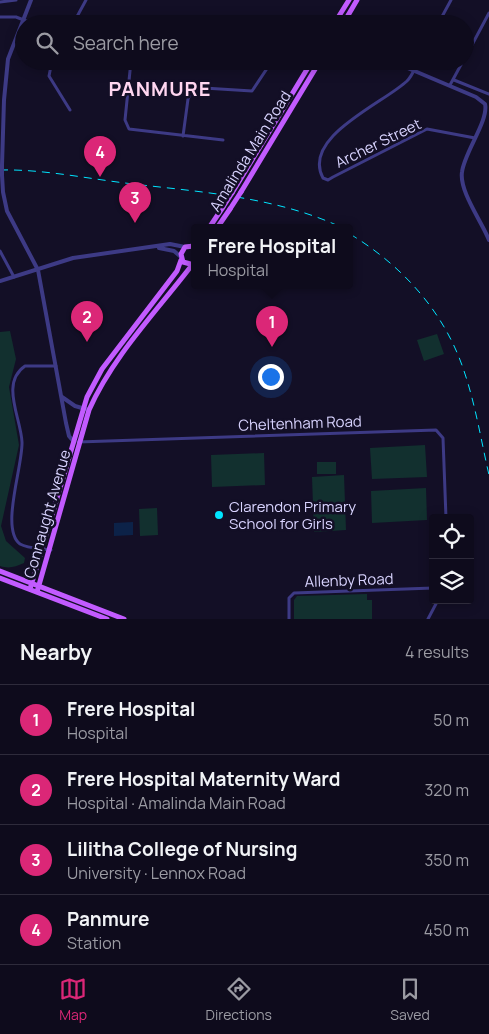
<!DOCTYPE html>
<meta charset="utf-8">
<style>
:root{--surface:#0e0b1c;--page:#1c1929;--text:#f1f3f6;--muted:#9b9ba3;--line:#2e2b3b;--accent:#db2777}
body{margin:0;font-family:Manrope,sans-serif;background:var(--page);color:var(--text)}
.controls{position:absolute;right:15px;bottom:15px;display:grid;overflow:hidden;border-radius:5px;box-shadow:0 2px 12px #0003}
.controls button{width:45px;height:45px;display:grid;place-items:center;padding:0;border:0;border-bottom:1px solid var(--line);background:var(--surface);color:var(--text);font:25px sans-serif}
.you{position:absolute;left:270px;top:376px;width:18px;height:18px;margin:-12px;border:4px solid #fff;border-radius:50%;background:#1a73e8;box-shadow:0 0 0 8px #1a73e833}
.badge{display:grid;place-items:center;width:32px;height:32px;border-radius:50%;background:var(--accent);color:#fff;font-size:16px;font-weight:700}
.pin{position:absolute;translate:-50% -41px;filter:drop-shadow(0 1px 2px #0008)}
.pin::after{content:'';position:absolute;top:26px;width:18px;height:15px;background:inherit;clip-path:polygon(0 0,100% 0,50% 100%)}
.popup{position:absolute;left:191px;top:224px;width:162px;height:65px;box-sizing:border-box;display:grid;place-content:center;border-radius:5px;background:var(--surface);filter:drop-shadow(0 1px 4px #0005);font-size:16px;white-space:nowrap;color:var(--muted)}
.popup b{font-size:19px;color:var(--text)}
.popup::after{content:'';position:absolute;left:50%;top:100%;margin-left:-10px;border:10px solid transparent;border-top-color:var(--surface)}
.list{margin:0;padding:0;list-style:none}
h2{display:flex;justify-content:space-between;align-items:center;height:65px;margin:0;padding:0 20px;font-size:21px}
h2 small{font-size:16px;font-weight:400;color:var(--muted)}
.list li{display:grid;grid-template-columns:32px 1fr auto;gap:15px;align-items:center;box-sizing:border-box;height:70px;padding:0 20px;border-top:1px solid var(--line)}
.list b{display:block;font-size:19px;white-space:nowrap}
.list p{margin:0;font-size:16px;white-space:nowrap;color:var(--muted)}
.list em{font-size:16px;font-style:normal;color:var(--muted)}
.icon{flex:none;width:28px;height:28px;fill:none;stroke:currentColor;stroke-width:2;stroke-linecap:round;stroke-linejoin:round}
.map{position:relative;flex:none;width:489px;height:619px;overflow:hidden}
.search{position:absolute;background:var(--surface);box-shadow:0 2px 12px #0003;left:15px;right:15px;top:15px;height:55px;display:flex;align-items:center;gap:12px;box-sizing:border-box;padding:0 18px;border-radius:28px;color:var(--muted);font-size:19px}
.sheet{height:345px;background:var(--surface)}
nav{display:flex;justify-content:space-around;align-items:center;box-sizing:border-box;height:70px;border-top:1px solid var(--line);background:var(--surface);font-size:14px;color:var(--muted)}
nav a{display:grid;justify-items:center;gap:2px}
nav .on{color:var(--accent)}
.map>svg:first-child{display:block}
</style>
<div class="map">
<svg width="489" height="619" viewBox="0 0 489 619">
<rect width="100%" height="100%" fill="#130f26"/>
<path fill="#12302f" d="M10,331L16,359L9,387L19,445L1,526L6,541L25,558L24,563C15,567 9,569 0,566V332Z
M437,334L444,354L424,361L417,340Z
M425,445L427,477L372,479L370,448Z
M264,453L265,485L212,487L211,455Z
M317,462H336V474H317Z
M344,475L346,530L314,532L312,477Z
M426,488L427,520L372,523L371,491Z
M157,508L158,535L140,536L139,509Z
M367,594V600H372V619H294V600L297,596Z"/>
<path fill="#0c2248" d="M133,522V535L114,536V523Z"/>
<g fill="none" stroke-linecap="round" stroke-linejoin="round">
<path stroke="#3d3a85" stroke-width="3" d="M0,2L16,0
M0,17H16L34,24
M73,24L86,0
M223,24H242
M438,24L451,0
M465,58L489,13
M52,61L49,76L70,110
M131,61L125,120L129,129L223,140
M419,61C415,68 412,76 407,81C384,103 301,137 323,178L328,180L333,177L427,129L475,138
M454,80L489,94
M450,85L463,61
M183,136L188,99L192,91L204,88L252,91L272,61
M0,251L14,277
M78,442L436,430L443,438L446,518
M51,550C41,548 29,549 20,544C0,529 23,466 22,442C21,418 0,383 25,366H56
M289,619V598L294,593L433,588
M428,619L438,600"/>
<path stroke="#3d3a85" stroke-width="4" d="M391,61L476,97L485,104C489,120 464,153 462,172C459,191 482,222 489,240
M2,165L4,100L8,59L31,0
M2,175L3,192L7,211L38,270L66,423L69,436L74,442
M159,248L174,251L181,257
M0,281L73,258L170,244L185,247
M62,397L75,406L89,410"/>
<path stroke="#c25bff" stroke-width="5" d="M334,24L349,0
M343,24L357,0
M241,192L320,61
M232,193L312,61
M209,228L223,207
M217,228L230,209
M194,265L183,262L181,254L185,247L194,246
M0,571L124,619
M0,578L107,619
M30,589L87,397L102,369L177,271L181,260
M37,592L89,410C113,356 156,312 192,265"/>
<path stroke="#00e5ff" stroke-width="1" stroke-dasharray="8 6" stroke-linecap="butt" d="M0,170C41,169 84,178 125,183C198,192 275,196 343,228
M350,234C401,265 443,310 463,368C475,402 481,440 489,475"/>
<path stroke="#3d3a85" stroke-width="4" d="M2,165V175"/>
<path stroke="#c25bff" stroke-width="5" d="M223,207L232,193
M230,209L241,192"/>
</g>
<circle fill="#00e5ff" stroke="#130f26" stroke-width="2" cx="219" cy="515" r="5"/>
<g text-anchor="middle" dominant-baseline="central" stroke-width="5" stroke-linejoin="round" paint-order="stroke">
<g font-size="15" fill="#d9d4ff" stroke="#130f26">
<text transform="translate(378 143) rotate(-26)">Archer Street</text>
<text transform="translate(250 151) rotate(-58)">Amalinda Main Road</text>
<text transform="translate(300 423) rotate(-2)">Cheltenham Road</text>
<text transform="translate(47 514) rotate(-74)">Connaught Avenue</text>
<text transform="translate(349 580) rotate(-2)">Allenby Road</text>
</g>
<g font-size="15" fill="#d9d4ff" stroke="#130f26" text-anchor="start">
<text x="229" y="506">Clarendon Primary<tspan x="229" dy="17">School for Girls</tspan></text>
</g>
<g font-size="20" font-weight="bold" letter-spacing="1" fill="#ffd6f0" stroke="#130f26">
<text x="160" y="88">PANMURE</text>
</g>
</g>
</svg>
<div class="controls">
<button><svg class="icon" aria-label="locate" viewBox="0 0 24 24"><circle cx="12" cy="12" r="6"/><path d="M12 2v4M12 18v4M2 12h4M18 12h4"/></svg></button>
<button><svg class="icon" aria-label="layers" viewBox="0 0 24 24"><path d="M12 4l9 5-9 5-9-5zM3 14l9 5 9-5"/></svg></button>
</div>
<div class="you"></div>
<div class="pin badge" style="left:272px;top:347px">1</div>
<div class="popup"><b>Frere Hospital</b>Hospital</div>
<div class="pin badge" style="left:87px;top:342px">2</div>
<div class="pin badge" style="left:135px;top:223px">3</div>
<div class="pin badge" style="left:100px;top:177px">4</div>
<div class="search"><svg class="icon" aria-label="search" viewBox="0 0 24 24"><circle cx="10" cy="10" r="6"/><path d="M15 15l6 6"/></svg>Search here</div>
</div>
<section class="sheet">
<h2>Nearby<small>4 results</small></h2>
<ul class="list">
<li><span class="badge">1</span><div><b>Frere Hospital</b><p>Hospital</p></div><em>50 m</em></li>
<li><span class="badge">2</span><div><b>Frere Hospital Maternity Ward</b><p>Hospital · Amalinda Main Road</p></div><em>320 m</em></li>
<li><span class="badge">3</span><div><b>Lilitha College of Nursing</b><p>University · Lennox Road</p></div><em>350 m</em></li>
<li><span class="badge">4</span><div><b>Panmure</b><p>Station</p></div><em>450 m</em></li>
</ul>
</section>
<nav>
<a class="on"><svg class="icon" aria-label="map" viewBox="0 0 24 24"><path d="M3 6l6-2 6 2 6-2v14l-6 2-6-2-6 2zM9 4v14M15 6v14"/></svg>Map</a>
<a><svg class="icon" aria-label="directions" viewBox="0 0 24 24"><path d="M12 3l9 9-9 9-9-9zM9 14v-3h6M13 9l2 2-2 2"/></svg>Directions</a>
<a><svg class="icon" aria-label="saved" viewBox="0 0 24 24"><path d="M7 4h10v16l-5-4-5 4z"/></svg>Saved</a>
</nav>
